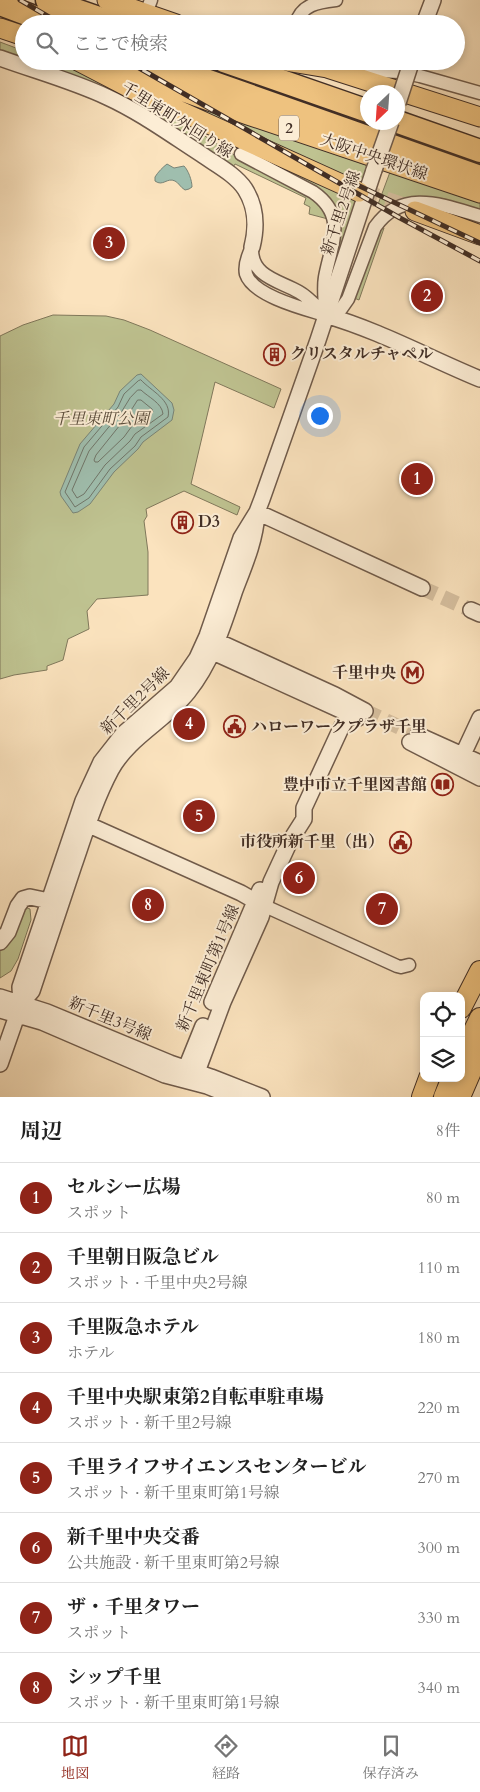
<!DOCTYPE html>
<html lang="ja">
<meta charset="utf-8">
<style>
:root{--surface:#fff;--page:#f6f6f6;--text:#222;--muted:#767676;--line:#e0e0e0;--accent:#8f2418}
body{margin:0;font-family:Cardo,"Noto Serif JP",serif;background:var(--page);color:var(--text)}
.controls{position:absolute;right:15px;bottom:15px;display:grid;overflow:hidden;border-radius:10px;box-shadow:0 2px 8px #0003}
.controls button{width:45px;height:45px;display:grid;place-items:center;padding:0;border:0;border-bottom:1px solid var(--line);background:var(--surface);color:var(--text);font:25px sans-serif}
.compass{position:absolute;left:360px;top:85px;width:45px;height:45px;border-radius:50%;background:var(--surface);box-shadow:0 2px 8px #0003;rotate:205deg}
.you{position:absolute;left:319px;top:415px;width:18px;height:18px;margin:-12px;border:4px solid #fff;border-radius:50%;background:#1a73e8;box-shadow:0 0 0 8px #1a73e833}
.badge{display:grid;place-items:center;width:32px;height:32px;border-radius:50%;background:var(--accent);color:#fff;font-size:16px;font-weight:700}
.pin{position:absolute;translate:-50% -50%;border:2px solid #fff;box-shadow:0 1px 5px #0006}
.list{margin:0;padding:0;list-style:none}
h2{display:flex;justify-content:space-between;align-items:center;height:65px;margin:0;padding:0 20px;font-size:21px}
h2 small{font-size:16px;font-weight:400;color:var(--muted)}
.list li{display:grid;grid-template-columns:32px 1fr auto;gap:15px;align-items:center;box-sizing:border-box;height:70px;padding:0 20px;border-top:1px solid var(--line)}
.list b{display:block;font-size:19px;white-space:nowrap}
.list p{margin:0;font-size:16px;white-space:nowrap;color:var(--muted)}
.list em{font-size:16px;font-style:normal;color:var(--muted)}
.icon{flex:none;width:28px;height:28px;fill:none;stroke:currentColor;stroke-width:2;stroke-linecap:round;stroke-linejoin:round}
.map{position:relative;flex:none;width:480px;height:1097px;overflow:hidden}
.search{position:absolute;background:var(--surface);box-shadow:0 2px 8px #0003;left:15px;right:15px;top:15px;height:55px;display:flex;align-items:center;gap:12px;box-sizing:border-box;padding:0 18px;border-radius:28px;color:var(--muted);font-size:19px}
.sheet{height:625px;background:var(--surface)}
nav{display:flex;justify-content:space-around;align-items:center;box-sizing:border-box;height:70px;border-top:1px solid var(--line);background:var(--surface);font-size:14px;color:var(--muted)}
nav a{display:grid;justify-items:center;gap:2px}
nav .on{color:var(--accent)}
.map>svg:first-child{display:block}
</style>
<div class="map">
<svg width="480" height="1097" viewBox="0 0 480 1097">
<rect width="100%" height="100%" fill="#fbe3be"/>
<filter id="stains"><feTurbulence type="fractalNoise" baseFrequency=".004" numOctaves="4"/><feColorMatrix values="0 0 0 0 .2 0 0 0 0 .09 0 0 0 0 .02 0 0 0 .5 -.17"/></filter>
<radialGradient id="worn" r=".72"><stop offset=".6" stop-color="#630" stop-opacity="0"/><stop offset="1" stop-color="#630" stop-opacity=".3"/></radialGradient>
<path fill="#bfc391" stroke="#80785b" d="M0,42L24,51V61H52L109,84L183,122L239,158L312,197L323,208L328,219L309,214L310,207L304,204L306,198L235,164L232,169L200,148L0,53Z
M153,91L369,166L363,187Z
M244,148L358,200L337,260L335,258L340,241L339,219Z
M390,172L480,203V212L383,210L377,207Z
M381,227L384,228L359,300L354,298Z
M53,315L106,316L124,320L150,330L281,389L274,408L215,382L191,484L240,507L237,515L184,491L146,509L147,516L144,521L148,552V595L97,599L87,611L89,629L68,639L63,660L47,666V670L14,675L0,679V336L23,325Z
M25,907L30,909L31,920L18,959L11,971L0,978V951L8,944Z"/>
<path fill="#9fbeae" stroke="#798477" d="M167,164L174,168L184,166C188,170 192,180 192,187L189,189L185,190C180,187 179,183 175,181C167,177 163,187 155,181V177C158,172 163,167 167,164Z
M141,374L172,403L174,410L172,420L143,442L138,449L114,472L90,504L78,512L73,513L61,496L60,492L80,444L114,404L120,391L137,375Z"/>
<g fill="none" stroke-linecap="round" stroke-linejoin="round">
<path stroke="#70766a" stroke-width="1" d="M141,380C151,391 172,400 168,417L141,437L135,446L110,469L89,498L75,507L65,492L84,447L118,407L124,394L138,381Z
M138,390H141C148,397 162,403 163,414L135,434L130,441L105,465L84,494L77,498L72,490L89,451L122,411L130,398Z
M138,400H141L152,409L153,412L132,426L124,437L98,462H95L94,460L96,455L128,415Z"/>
<path stroke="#d6bf9f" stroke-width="15" stroke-dasharray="15 8" stroke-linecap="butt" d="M422,588L471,610
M365,711L414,734"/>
<path stroke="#d6bf9f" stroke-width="19" stroke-dasharray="19 9" stroke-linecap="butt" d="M359,192L415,211"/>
<defs>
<path id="minor" d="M146,13L151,0
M296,24C301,4 319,2 336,0
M337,61L376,71L400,72L420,76L480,93
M241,154L313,192C348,216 331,244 325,277C323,288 325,301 325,312
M252,247C248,255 244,265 246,274C253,296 305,309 325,315
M252,250C252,277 280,281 299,292C308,297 316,306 323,313
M325,315L341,309L348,299L375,227C402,188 443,205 480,216
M256,902L397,966L401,967L409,965"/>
<path id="tertiary" d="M424,24L433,0
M0,58C36,71 73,81 107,97C140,112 170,134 201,154C215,164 235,174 245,189C257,208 257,227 252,247
M325,315C378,330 429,358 480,379
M257,512L422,588
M471,610L480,614
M208,637L335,695L365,711
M204,648L358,718
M418,735L480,763
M410,742L480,778
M459,763L480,718
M80,821L241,893L255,901
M0,942L8,932L18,906L23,899L30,897L49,901
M0,997L47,1012L170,1063L211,1077L262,1097
M212,1002L260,890
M21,1004L20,987L83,801L101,762L123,734L177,687L197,658L207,636L241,538L257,512L262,499L318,340L374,170
M0,1010L42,1022L165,1075L207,1086L234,1097
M0,1064L21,1004L32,991C46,949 60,907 74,865C85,833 95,800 111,770C129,737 165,721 188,692C212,662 223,626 235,590C245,564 255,541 257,514
M188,1081L197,1072L223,1002L261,917L271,882L290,841L304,819V808L341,728L355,706
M188,1081L186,1068L203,1026"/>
<path id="primary" d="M107,0L176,24
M0,28L24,36
M78,61L159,103
M98,61L248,115L480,193
M285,61L327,68L480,117
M149,97L359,192
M415,211L480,235"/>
<path id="trunk" d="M461,1008L480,971
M461,1057L480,1018
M422,1097L429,1078
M444,1097L452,1078
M460,1097L480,1051"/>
<path id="motorway" d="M47,0L116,24
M0,4L53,24
M152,61L480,177
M224,61L368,111
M398,122L480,151"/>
</defs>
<use href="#minor" stroke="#705b4b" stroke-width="15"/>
<use href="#tertiary" stroke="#705b4b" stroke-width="18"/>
<use href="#primary" stroke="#412e25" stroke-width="21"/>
<use href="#trunk" stroke="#412e25" stroke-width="22"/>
<use href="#motorway" stroke="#412e25" stroke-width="25"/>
<use href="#minor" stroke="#fcedd5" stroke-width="12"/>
<use href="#tertiary" stroke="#fcedd5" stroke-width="15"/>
<use href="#primary" stroke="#eec27f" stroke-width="19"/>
<use href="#trunk" stroke="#eec27f" stroke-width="20"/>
<use href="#motorway" stroke="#eec27f" stroke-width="22"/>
<defs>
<path id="rail" d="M20,0L61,24
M127,61L400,218L480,261
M351,182L480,243"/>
</defs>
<use href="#rail" stroke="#412e25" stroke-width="5"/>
<use href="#rail" stroke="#fcedd5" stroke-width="3" stroke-dasharray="9" stroke-linecap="butt"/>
<defs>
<path id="tertiary-bridge" d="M398,103L411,63
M374,170L391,122"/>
</defs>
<use href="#tertiary-bridge" stroke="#705b4b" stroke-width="18" stroke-linecap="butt"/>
<use href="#tertiary-bridge" stroke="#fcedd5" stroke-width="15"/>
</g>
<defs>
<symbol id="building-ring" viewBox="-11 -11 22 22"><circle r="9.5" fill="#fcedd5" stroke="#8f2418" stroke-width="1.5"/><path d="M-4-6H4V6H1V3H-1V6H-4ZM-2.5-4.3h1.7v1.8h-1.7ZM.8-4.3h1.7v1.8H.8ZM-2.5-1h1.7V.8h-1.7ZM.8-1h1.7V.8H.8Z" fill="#8f2418"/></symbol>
<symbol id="metro-ring" viewBox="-11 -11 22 22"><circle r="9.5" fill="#fcedd5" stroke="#8f2418" stroke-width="1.5"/><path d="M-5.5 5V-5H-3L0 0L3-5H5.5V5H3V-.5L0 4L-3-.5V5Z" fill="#8f2418"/></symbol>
<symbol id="civic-ring" viewBox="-11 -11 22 22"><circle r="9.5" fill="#fcedd5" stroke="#8f2418" stroke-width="1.5"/><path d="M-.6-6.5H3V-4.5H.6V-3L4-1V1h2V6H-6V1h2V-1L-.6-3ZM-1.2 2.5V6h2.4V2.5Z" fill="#8f2418"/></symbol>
<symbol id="library-ring" viewBox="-11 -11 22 22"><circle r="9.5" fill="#fcedd5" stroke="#8f2418" stroke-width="1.5"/><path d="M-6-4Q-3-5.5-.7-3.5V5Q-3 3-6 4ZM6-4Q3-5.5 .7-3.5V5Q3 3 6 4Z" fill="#8f2418"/></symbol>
</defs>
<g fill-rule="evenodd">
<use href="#building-ring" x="262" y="342" width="25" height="25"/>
<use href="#building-ring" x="170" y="510" width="25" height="25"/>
<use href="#metro-ring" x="400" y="660" width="25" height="25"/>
<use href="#civic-ring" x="222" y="714" width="25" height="25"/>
<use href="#library-ring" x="430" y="772" width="25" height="25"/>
<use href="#civic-ring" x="388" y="830" width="25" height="25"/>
</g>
<g text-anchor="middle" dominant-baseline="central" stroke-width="4" stroke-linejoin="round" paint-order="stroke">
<rect fill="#fcedd5" stroke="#79675a" stroke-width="1" x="279" y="115.5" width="20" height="25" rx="4"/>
<g font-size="15" font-weight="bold" fill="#412e25">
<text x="289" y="128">2</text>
</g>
<g font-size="16" fill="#412e25" stroke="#fcedd5">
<text transform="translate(177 120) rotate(32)">千里東町外回り線</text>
<text transform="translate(374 157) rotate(19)">大阪中央環状線</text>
<text transform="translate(341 213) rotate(-71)">新千里2号線</text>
<text transform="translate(135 701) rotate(-44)">新千里2号線</text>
<text transform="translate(208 968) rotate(-67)">新千里東町第1号線</text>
<text transform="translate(110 1019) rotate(23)">新千里3号線</text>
</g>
<g font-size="16" font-weight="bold" fill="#412e25" stroke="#fcedd5" text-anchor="start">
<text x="290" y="354">クリスタルチャペル</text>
<text x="198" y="522">D3</text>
<text x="396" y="673" text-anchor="end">千里中央</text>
<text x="251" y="727">ハローワークプラザ千里</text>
<text x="427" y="785" text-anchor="end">豊中市立千里図書館</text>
<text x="384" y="842" text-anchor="end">市役所新千里（出）</text>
</g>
<g font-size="16" font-style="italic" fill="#5a4c3b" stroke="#fcedd5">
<text x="101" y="419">千里東町公園</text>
</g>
</g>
<rect width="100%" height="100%" filter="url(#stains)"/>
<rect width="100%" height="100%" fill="url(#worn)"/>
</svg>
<div class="controls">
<button><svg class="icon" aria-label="locate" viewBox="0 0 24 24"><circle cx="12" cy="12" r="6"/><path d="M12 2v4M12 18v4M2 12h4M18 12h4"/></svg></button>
<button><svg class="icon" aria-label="layers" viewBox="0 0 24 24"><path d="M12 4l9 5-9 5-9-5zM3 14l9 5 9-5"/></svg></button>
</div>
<svg class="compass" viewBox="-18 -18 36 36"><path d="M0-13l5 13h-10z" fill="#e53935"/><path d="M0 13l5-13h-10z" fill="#767676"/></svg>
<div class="you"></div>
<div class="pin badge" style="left:417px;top:479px">1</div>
<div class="pin badge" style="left:427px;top:296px">2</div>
<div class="pin badge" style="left:109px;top:243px">3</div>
<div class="pin badge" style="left:189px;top:724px">4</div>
<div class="pin badge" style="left:199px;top:816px">5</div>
<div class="pin badge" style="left:299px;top:878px">6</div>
<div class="pin badge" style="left:382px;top:909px">7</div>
<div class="pin badge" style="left:148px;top:905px">8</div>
<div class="search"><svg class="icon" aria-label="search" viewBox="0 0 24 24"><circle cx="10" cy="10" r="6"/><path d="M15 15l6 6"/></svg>ここで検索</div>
</div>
<section class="sheet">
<h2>周辺<small>8件</small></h2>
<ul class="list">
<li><span class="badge">1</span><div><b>セルシー広場</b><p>スポット</p></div><em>80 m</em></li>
<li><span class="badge">2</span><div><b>千里朝日阪急ビル</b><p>スポット · 千里中央2号線</p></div><em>110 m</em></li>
<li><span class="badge">3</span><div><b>千里阪急ホテル</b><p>ホテル</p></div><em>180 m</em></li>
<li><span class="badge">4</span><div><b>千里中央駅東第2自転車駐車場</b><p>スポット · 新千里2号線</p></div><em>220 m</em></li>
<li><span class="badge">5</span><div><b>千里ライフサイエンスセンタービル</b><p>スポット · 新千里東町第1号線</p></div><em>270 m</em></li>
<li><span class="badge">6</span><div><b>新千里中央交番</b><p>公共施設 · 新千里東町第2号線</p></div><em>300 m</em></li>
<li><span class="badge">7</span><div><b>ザ・千里タワー</b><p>スポット</p></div><em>330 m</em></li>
<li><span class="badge">8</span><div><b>シップ千里</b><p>スポット · 新千里東町第1号線</p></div><em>340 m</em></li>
</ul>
</section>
<nav>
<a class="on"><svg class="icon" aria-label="map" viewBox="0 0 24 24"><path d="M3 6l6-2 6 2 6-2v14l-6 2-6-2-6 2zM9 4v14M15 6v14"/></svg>地図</a>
<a><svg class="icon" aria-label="directions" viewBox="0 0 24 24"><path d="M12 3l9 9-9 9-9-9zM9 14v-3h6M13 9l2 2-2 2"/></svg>経路</a>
<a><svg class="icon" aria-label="saved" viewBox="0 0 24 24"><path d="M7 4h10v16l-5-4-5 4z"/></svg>保存済み</a>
</nav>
